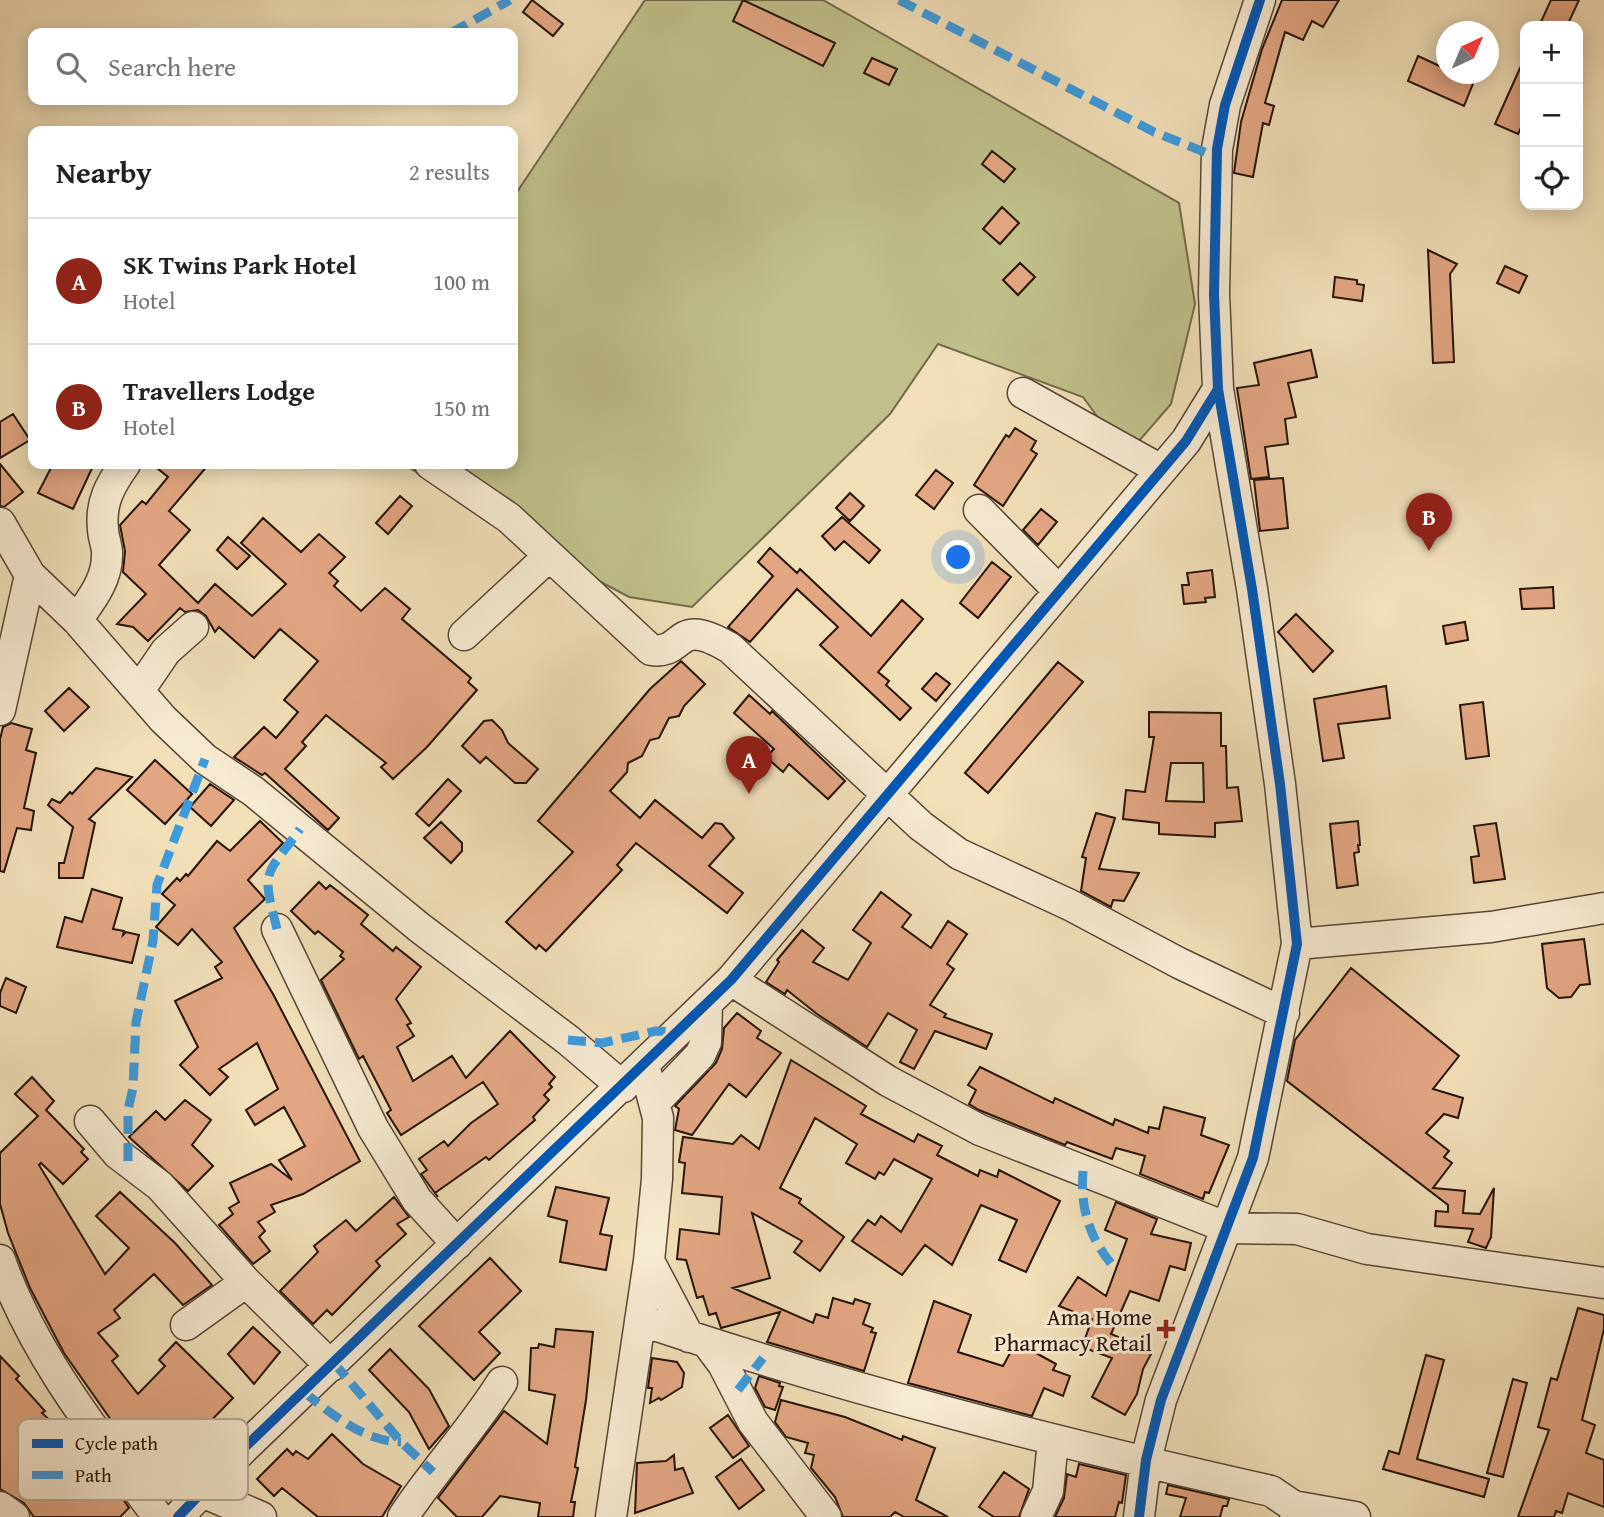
<!DOCTYPE html>
<meta charset="utf-8">
<style>
:root{--surface:#fff;--page:#f6f6f6;--text:#202124;--muted:#757577;--line:#e0e0e0;--accent:#8f2418}
body{margin:0;font-family:"Gentium Book Plus",serif;background:var(--page);color:var(--text)}
.controls{position:absolute;right:21px;top:21px;display:grid;overflow:hidden;border-radius:14px;box-shadow:0 4px 18px #0003}
.controls button{width:63px;height:63px;display:grid;place-items:center;padding:0;border:0;border-bottom:2px solid var(--line);background:var(--surface);color:var(--text);font:35px sans-serif}
.compass{position:absolute;left:1436px;top:21px;width:63px;height:63px;border-radius:50%;background:var(--surface);box-shadow:0 4px 18px #0003;rotate:44deg}
.you{position:absolute;left:959px;top:558px;width:24px;height:24px;margin:-18px;border:5px solid #fff;border-radius:50%;background:#1a73e8;box-shadow:0 0 0 10px #1a73e833}
.badge{display:grid;place-items:center;width:46px;height:46px;border-radius:50%;background:var(--accent);color:#fff;font-size:23px;font-weight:700}
.pin{position:absolute;translate:-50% -58px;filter:drop-shadow(0 2px 4px #0008)}
.pin::after{content:'';position:absolute;top:37px;width:24px;height:21px;background:inherit;clip-path:polygon(0 0,100% 0,50% 100%)}
.list{margin:0;padding:0;list-style:none}
h2{display:flex;justify-content:space-between;align-items:center;height:91px;margin:0;padding:0 28px;font-size:30px}
h2 small{font-size:23px;font-weight:400;color:var(--muted)}
.list li{display:grid;grid-template-columns:46px 1fr auto;gap:21px;align-items:center;box-sizing:border-box;height:126px;padding:0 28px;border-top:2px solid var(--line)}
.list b{display:block;font-size:26px;white-space:nowrap}
.list p{margin:0;font-size:23px;white-space:nowrap;color:var(--muted)}
.list em{font-size:23px;font-style:normal;color:var(--muted)}
.icon{flex:none;width:38px;height:38px;fill:none;stroke:currentColor;stroke-width:2;stroke-linecap:round;stroke-linejoin:round}
.map{position:relative;flex:none;width:1604px;height:1517px;overflow:hidden}
.search{position:absolute;background:var(--surface);box-shadow:0 4px 18px #0003;left:28px;top:28px;width:490px;height:77px;display:flex;align-items:center;gap:18px;box-sizing:border-box;padding:0 24px;border-radius:14px;color:var(--muted);font-size:26px}
.panel{position:absolute;background:var(--surface);box-shadow:0 4px 18px #0003;left:28px;top:126px;width:490px;height:343px;border-radius:14px}
.map>svg:first-child{display:block}
</style>
<div class="map">
<svg width="1604" height="1517" viewBox="0 0 1604 1517">
<rect width="100%" height="100%" fill="#f1dfb8"/>
<filter id="stains"><feTurbulence type="fractalNoise" baseFrequency=".00286" numOctaves="4"/><feColorMatrix values="0 0 0 0 .2 0 0 0 0 .09 0 0 0 0 .02 0 0 0 .5 -.17"/></filter>
<radialGradient id="worn" r=".72"><stop offset=".6" stop-color="#630" stop-opacity="0"/><stop offset="1" stop-color="#630" stop-opacity=".3"/></radialGradient>
<path fill="#c0c08a" stroke="#72694a" stroke-width="2" d="M645,0H823L1179,203L1195,304L1171,404L1126,456L1083,397L938,344L890,414L692,607L629,597L516,537L404,464H513V198Z"/>
<path fill="#e3a683" stroke="#241209" stroke-width="2" fill-rule="evenodd" d="M532,0L563,24L553,36L523,12Z
M743,0L835,43L823,66L733,21Z
M1282,0H1339L1323,27L1312,21L1303,40L1285,32L1265,103L1274,106L1269,125L1263,123L1253,177L1234,173L1241,122L1262,49Z
M1551,0H1579L1567,26H1539Z
M1418,56L1446,69V74H1457L1474,81L1464,106L1408,81Z
M1525,57V119L1518,134L1495,124Z
M872,58L897,69L889,85L864,73Z
M992,151L1015,169L1004,182L982,164Z
M1002,207L1019,223L1000,244L983,229Z
M1428,250L1457,264L1450,274L1454,362L1433,363Z
M1020,263L1035,277L1018,295L1003,280Z
M1505,266L1527,276L1519,293L1497,283Z
M1335,277L1357,280V284L1364,285L1362,301L1333,297Z
M1311,350L1317,377L1288,383L1296,417L1285,419L1288,444L1265,447L1269,477L1251,479L1237,388L1259,385L1254,363Z
M13,414L30,440L0,458V422Z
M1015,428L1036,441L1031,450L1037,454L1003,506L974,485L1006,435L1009,437Z
M0,464L23,492L4,507L0,506Z
M53,464H94L73,509L38,493Z
M152,464H209L169,511L190,530L159,565L198,603L215,584L252,616L286,584L241,543L263,518L301,552L319,534L345,557L329,573L338,581L334,586L361,611L385,588L410,609L402,619L471,678L468,682L477,690L427,747L393,779L381,767L386,763L326,715L302,742L306,746L285,769L339,818L328,830L265,773L262,775L234,757L264,727L276,738L298,712L284,700L318,661L280,629L254,658L219,627L215,632L206,616L198,610L185,612L180,608L148,641L133,627L117,624L146,594L123,572L125,551L120,525L142,501L146,504L168,477Z
M936,470L953,483L934,509L916,495Z
M1283,478L1288,528L1260,531L1254,480Z
M850,493L864,506L850,521L836,508Z
M400,496L412,506L388,534L376,523Z
M1041,509L1057,522L1038,545L1023,530Z
M842,517L880,550L869,563L844,541L835,550L822,536Z
M228,537L250,556L237,569L217,550Z
M770,548L797,573L800,569L871,636L902,600L923,619L878,672L889,681L886,685L911,708L900,720L820,645L838,627L797,589L750,642L728,627L773,576L758,562Z
M992,562L1011,577L978,618L960,603Z
M1212,570L1215,597L1205,598L1206,602L1184,604L1182,585H1189L1187,573Z
M1553,587L1554,608L1522,609L1520,589Z
M1296,614L1333,651L1313,672L1278,632Z
M1465,622L1468,640L1446,644L1443,626Z
M681,661L705,684L684,706L679,716L669,718L659,738L650,740L642,756L628,763L627,772L610,791L640,818L655,800L702,838L715,823L722,824L734,838L709,866L743,893L727,913L636,843L617,865L622,870L546,951L539,945L536,949L506,922L573,852L538,821L650,689Z
M1058,662L1083,682L988,793L965,773Z
M936,673L950,684L936,701L922,689Z
M1386,686L1390,718L1338,724L1344,758L1323,761L1314,699Z
M69,688L89,707L64,731L45,711Z
M749,695L770,714L772,711L845,781L828,799L789,764L783,772L766,757L774,749L734,713Z
M1483,702L1489,756L1466,759L1460,705Z
M1149,712L1221,713V746H1226L1227,788L1238,787L1242,821L1215,823V837L1159,834V823L1123,819L1126,790L1145,792L1154,737H1149ZM1171,763H1203L1204,802L1166,801Z
M492,720L502,730L508,743L538,769L526,783H515L486,757L480,763L462,746L484,721Z
M11,723L32,729L26,750L36,753L24,808L34,811L31,830L17,828L4,872L0,871V739L3,727Z
M155,760L192,794L165,824L127,790Z
M96,768L132,777L89,819L95,823L83,878H59V863H64L73,827L48,805L52,799L60,803L70,792L72,794Z
M448,779L461,791L429,826L416,814Z
M210,784L234,800L211,826L190,807Z
M1096,813L1115,818L1099,869L1139,873L1124,901L1113,900L1111,907L1081,891L1086,858L1082,857Z
M260,821L283,843L248,880L265,899L234,928L273,994L360,1161L303,1194L271,1205L275,1212L258,1222L265,1231L259,1237L270,1251L253,1264L219,1225L233,1214L229,1208L239,1202L230,1183L271,1164L292,1180L279,1160L305,1146L284,1107L255,1125L246,1110L278,1089L257,1043L219,1069L228,1077L210,1095L180,1065L198,1047L175,1001L222,978L215,967L222,962L192,929L178,945L156,927L175,905L162,894L177,878L180,881L186,874L188,876L217,841L230,851Z
M1358,821L1360,845H1358L1359,852L1354,853L1358,885L1337,888L1330,824Z
M441,822L462,843V851L451,863L424,838Z
M1496,823L1505,879L1474,883L1471,857L1479,856L1474,826Z
M319,882L326,889L330,885L368,915L361,924L393,951L396,947L421,967L396,999L411,1023L407,1025L414,1036L397,1047L413,1081L452,1056L466,1078L510,1031L555,1077L549,1084L552,1087L544,1095L549,1100L533,1117L535,1120L489,1160L486,1157L435,1193L438,1197L421,1174L427,1170L419,1159L444,1141L448,1146L471,1123L498,1104L483,1082L401,1135L387,1113L391,1110L363,1056L359,1059L321,980L344,959L340,956L343,952L318,931L315,934L291,911Z
M92,889L122,898L113,929L124,931L123,935L126,932L139,935L132,963L57,947L65,917L82,922Z
M881,892L911,915L902,927L931,948L948,921L967,934L947,964L954,969L930,1005L946,1014L944,1017L992,1034L986,1049L935,1031L914,1069L900,1062L917,1030L888,1013L867,1047L817,1014L787,990L785,994L766,982L779,962L777,960L802,930L824,948L813,962L848,980L871,943L853,930Z
M1584,939L1590,984L1580,985L1571,997L1559,998L1547,988L1542,944Z
M1351,968L1459,1056L1433,1089L1463,1098L1458,1118L1444,1114L1426,1133L1449,1151L1444,1157L1452,1163L1433,1188L1465,1191L1463,1213L1480,1214L1494,1188L1491,1237L1486,1248L1468,1242L1473,1229L1435,1226L1436,1211L1448,1212V1205L1287,1081L1295,1040Z
M6,978L26,987L16,1013L0,1006V993Z
M737,1013L761,1031L757,1038L781,1053L746,1097L729,1084L692,1135L675,1130L679,1109L675,1106L716,1063L722,1049L724,1028Z
M791,1060L866,1106L861,1114L914,1142L918,1134L942,1146L937,1155L978,1176L980,1170L997,1177L999,1170L1060,1201L1026,1272L999,1260L1017,1220L981,1205L952,1265L925,1245L902,1275L852,1241L868,1220L875,1225L881,1216L901,1232L932,1179L894,1159L884,1175L879,1172L875,1179L846,1163L857,1144L815,1118L780,1188L801,1199L799,1203L844,1237L820,1271L794,1252L802,1241L752,1213L770,1278L733,1288L813,1323L816,1314L828,1318L833,1298L853,1304L855,1299L870,1304L863,1324L873,1328L871,1332L876,1333L864,1371L767,1342L780,1312L721,1328L716,1313L709,1315L703,1296L697,1298L686,1260L677,1259L680,1229L719,1234L722,1197L682,1193L685,1163L679,1162L683,1137L733,1144L741,1135L759,1149Z
M980,1067L1053,1103L1055,1098L1113,1125L1115,1119L1148,1133L1149,1127L1159,1129L1164,1107L1205,1118L1201,1135L1229,1145L1209,1193L1205,1192L1203,1199L1140,1174L1145,1156L1116,1148L1112,1159L1067,1142L1065,1145L979,1110L969,1104L976,1090L968,1085Z
M32,1077L54,1101L46,1110L84,1149L81,1152L88,1159L63,1184L41,1163L39,1165L105,1274L129,1248L96,1216L120,1192L175,1243L212,1285L183,1305L154,1274L114,1310L120,1318L98,1333L118,1356L112,1361L138,1394L165,1366L159,1360L176,1342L233,1398L200,1432L205,1438L156,1484L64,1353L30,1288L8,1233L0,1204V1153L38,1116L15,1094Z
M185,1100L211,1120L192,1145L213,1166L188,1191L129,1137L156,1111L165,1120Z
M556,1187L609,1198L600,1234L612,1236L606,1270L560,1262L567,1221L548,1216Z
M394,1197L409,1217L397,1224L406,1234L376,1261L380,1266L332,1315L327,1310L313,1324L280,1291L318,1252L314,1246L346,1220L356,1231Z
M1116,1202L1157,1219L1151,1234L1191,1243L1185,1270L1170,1266L1159,1301L1130,1291L1111,1334L1145,1348L1144,1351L1151,1354L1143,1369L1137,1394L1125,1415L1092,1397L1112,1358L1082,1347L1092,1319L1059,1306L1078,1277L1106,1296L1127,1239L1105,1230Z
M490,1258L521,1291L479,1332L500,1353L474,1380L419,1326Z
M934,1301L971,1315L958,1352L1003,1366L1016,1342L1056,1364L1053,1370L1070,1376L1063,1396L1044,1388L1032,1416L908,1383Z
M1578,1308L1604,1315V1329L1582,1420L1595,1425L1586,1453L1604,1460V1507L1568,1493L1562,1513L1556,1511L1554,1517H1518L1549,1430L1538,1427L1551,1378L1557,1380Z
M253,1327L280,1352L254,1384L228,1354Z
M556,1329L593,1332L586,1400L575,1467L578,1468L571,1502H575L573,1517H538L540,1503L500,1496L482,1517H457L438,1498L504,1411L547,1444L555,1395L529,1390L531,1348H538L539,1344L554,1347Z
M390,1349L429,1389L449,1426L429,1449L409,1412L369,1370Z
M1426,1355L1444,1360L1417,1459L1489,1479L1484,1497L1383,1469L1389,1451L1399,1454Z
M0,1356L19,1376L16,1379L45,1411L42,1413L56,1426L51,1432L68,1451L62,1457L93,1488L95,1485L105,1494L114,1486L129,1508L120,1517H34L24,1503L0,1489Z
M652,1358L677,1362L684,1373L682,1387L661,1400L659,1398L650,1403L652,1388H648Z
M759,1376L780,1383L779,1386L783,1387L775,1410L765,1407L755,1388Z
M1513,1379L1527,1383L1503,1477L1487,1473Z
M781,1400L845,1417L902,1440L903,1436L935,1448L916,1500L948,1517H904L895,1512L890,1517H843L835,1497L811,1468L814,1455L805,1453L808,1443L786,1437L775,1422Z
M728,1415L749,1446L733,1458L710,1428Z
M332,1434L363,1464L401,1486L382,1517H318L282,1488L274,1496L257,1479L287,1449L293,1455L296,1451L308,1459Z
M674,1455L675,1470L683,1468L693,1493L635,1513L637,1463L666,1461Z
M741,1459L764,1490L739,1509L716,1477Z
M1079,1464L1126,1475L1122,1503L1119,1502L1115,1517H1055L1064,1498L1067,1474L1076,1477Z
M1004,1472L1029,1489L1019,1517H994L979,1507Z
M1168,1485L1229,1499L1227,1506H1223L1220,1517H1180L1186,1498L1166,1494Z"/>
<g fill="none" stroke-linecap="round" stroke-linejoin="round">
<defs>
<path id="minor" d="M1023,393L1161,470
M430,464L509,518L651,650C687,655 673,614 730,648L921,826L959,854L1070,905L1179,963L1284,1013
M979,510L1059,591
M0,523L30,575L77,620L163,719L205,759L253,791L420,928L568,1040L623,1087
M77,620C90,601 107,581 107,556C108,547 103,538 103,529C100,503 110,485 125,464
M464,635L549,556
M140,689L166,651L193,627
M0,710L30,575
M277,929L373,1128L417,1200L457,1244
M1297,944L1491,927L1604,908
M731,980L888,1081L980,1130L1228,1228L1297,1229L1367,1249L1604,1283
M654,1103L700,1055L706,1042L707,1003
M90,1121L118,1154L160,1186L246,1282L331,1366
M0,1260C34,1356 98,1435 158,1517
M649,1261L689,1337
M640,1320C847,1390 1059,1443 1271,1491L1293,1506L1296,1517
M186,1325L246,1282
M708,1344L723,1364L753,1422L826,1517
M202,1492L261,1517
M1293,1506L1355,1517
M0,1507L14,1517
M178,1517L245,1447L731,980L1186,441L1218,389L1214,294L1217,149L1225,105L1260,0
M403,1517C434,1470 472,1430 502,1382
M611,1517L649,1261L657,1179L658,1118L644,1065
M1036,1517L1048,1491L1053,1441
M1139,1517L1146,1460L1161,1400L1253,1158L1297,944L1280,784L1252,589L1218,389"/>
</defs>
<use href="#minor" stroke="#574535" stroke-width="33"/>
<use href="#minor" stroke="#f6ead1" stroke-width="30"/>
<path stroke="#3c9add" stroke-width="9" stroke-dasharray="18 9" stroke-linecap="butt" d="M899,0L1154,132L1217,157
M451,33L510,0
M277,929C261,867 265,878 300,829
M568,1040L602,1043L656,1031L678,1032
M128,1161V1110L133,1088L136,1022L153,941L157,885L205,759
M1083,1171C1080,1208 1089,1238 1114,1267
M334,1363L401,1442L433,1472
M738,1390L763,1358
M304,1392C333,1415 363,1441 401,1442"/>
<defs>
<path id="cycleway" d="M178,1517L245,1447L731,980L1186,441L1218,389L1214,294L1217,149L1225,105L1260,0
M1139,1517L1146,1460L1161,1400L1253,1158L1297,944L1280,784L1252,589L1218,389"/>
</defs>
<use href="#cycleway" stroke="#f6ead1" stroke-width="15"/>
<use href="#cycleway" stroke="#0057b8" stroke-width="10"/>
</g>
<path fill="#8f2418" stroke="#f6ead1" stroke-width="2.5" d="M1162.5 1318.5h7v7h7v7h-7v7h-7v-7h-7v-7h7z"/>
<g text-anchor="middle" dominant-baseline="central" stroke-width="6" stroke-linejoin="round" paint-order="stroke">
<g font-size="23" fill="#241209" stroke="#f6ead1" text-anchor="end">
<text x="1152" y="1316">Ama Home<tspan x="1152" dy="26">Pharmacy Retail</tspan></text>
</g>
</g>
<rect x="18" y="1419" width="230" height="81" rx="10" fill="#f6ead1" stroke="#b7a995" stroke-width="2"/>
<rect x="32" y="1439" width="31" height="9" fill="#0057b8"/>
<rect x="32" y="1471" width="31" height="8" fill="#3c9add"/>
<g font-size="19" fill="#241209">
<text x="75" y="1450">Cycle path</text>
<text x="75" y="1482">Path</text>
</g>
<rect width="100%" height="100%" filter="url(#stains)"/>
<rect width="100%" height="100%" fill="url(#worn)"/>
</svg>
<div class="controls">
<button>+</button>
<button>−</button>
<button><svg class="icon" aria-label="locate" viewBox="0 0 24 24"><circle cx="12" cy="12" r="6"/><path d="M12 2v4M12 18v4M2 12h4M18 12h4"/></svg></button>
</div>
<svg class="compass" viewBox="-18 -18 36 36"><path d="M0-13l5 13h-10z" fill="#e53935"/><path d="M0 13l5-13h-10z" fill="#757577"/></svg>
<div class="you"></div>
<div class="pin badge" style="left:749px;top:794px">A</div>
<div class="pin badge" style="left:1429px;top:551px">B</div>
<div class="search"><svg class="icon" aria-label="search" viewBox="0 0 24 24"><circle cx="10" cy="10" r="6"/><path d="M15 15l6 6"/></svg>Search here</div>
<section class="panel">
<h2>Nearby<small>2 results</small></h2>
<ul class="list">
<li><span class="badge">A</span><div><b>SK Twins Park Hotel</b><p>Hotel</p></div><em>100 m</em></li>
<li><span class="badge">B</span><div><b>Travellers Lodge</b><p>Hotel</p></div><em>150 m</em></li>
</ul>
</section>
</div>
